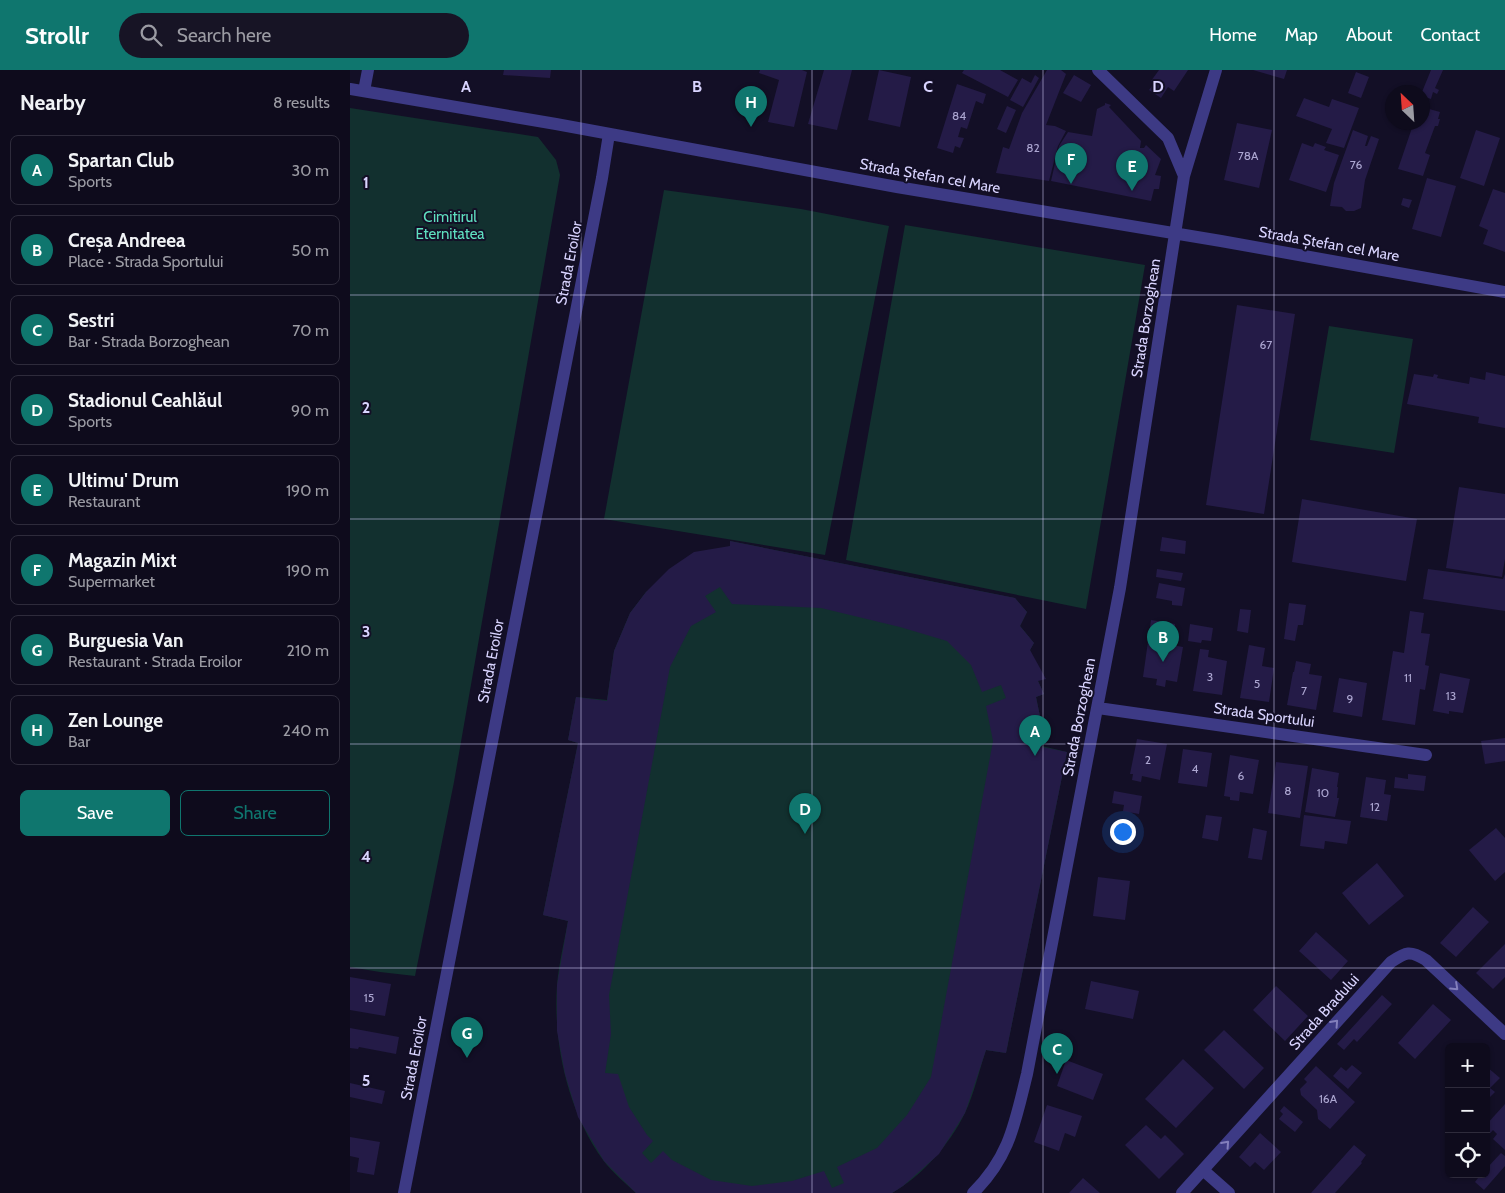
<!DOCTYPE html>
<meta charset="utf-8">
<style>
:root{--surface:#0e0b1c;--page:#171425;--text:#f1f3f6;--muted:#9b9ba3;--line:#2e2b3b;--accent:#0f766e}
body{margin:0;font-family:Cabin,sans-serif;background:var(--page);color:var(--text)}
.controls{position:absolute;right:15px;bottom:15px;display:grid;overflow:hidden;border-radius:8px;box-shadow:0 1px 4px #0004}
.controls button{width:45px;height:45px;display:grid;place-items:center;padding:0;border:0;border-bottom:1px solid var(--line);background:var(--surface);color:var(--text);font:25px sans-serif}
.compass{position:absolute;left:1035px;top:15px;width:45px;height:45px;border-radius:50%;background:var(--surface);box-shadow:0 1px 4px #0004;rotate:335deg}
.you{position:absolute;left:772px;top:761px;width:18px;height:18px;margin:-12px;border:4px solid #fff;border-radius:50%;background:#1a73e8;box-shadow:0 0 0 8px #1a73e833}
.badge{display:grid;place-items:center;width:32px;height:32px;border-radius:50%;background:var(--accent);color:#fff;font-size:16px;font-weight:700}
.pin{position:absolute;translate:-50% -41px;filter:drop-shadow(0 1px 2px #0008)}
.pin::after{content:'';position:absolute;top:26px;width:18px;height:15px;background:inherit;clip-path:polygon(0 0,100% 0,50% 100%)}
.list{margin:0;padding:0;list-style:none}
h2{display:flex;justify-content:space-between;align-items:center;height:65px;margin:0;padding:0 20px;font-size:21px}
h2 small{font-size:16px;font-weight:400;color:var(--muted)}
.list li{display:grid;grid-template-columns:32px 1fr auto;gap:15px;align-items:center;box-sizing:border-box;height:70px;margin:0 10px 10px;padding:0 10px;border:1px solid var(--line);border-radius:8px}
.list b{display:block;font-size:19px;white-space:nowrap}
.list p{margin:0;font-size:16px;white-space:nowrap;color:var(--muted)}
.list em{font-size:16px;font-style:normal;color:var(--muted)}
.actions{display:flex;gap:10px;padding:15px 20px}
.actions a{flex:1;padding:11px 0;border:1px solid var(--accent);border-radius:8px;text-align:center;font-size:18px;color:var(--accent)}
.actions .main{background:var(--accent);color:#fff}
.icon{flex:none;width:28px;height:28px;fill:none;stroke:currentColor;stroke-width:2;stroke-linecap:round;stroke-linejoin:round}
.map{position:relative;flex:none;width:1155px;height:1123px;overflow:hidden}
header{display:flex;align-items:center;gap:30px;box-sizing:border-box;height:70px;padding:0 25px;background:var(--accent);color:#fff}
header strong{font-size:24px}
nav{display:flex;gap:28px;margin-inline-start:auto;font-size:18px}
.search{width:350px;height:45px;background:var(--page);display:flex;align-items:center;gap:12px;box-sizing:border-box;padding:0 18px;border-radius:28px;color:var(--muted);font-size:19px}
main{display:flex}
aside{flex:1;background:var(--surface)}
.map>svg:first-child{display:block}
</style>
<header>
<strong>Strollr</strong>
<div class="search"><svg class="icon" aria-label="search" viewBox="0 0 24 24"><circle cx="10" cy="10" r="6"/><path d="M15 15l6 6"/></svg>Search here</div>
<nav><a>Home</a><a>Map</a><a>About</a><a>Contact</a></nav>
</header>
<main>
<aside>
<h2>Nearby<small>8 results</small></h2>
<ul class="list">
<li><span class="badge">A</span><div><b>Spartan Club</b><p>Sports</p></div><em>30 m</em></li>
<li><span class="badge">B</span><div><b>Creșa Andreea</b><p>Place · Strada Sportului</p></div><em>50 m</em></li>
<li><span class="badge">C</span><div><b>Sestri</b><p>Bar · Strada Borzoghean</p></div><em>70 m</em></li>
<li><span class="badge">D</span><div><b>Stadionul Ceahlăul</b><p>Sports</p></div><em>90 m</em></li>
<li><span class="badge">E</span><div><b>Ultimu' Drum</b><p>Restaurant</p></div><em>190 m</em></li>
<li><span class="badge">F</span><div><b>Magazin Mixt</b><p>Supermarket</p></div><em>190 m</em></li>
<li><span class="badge">G</span><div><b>Burguesia Van</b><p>Restaurant · Strada Eroilor</p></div><em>210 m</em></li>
<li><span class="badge">H</span><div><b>Zen Lounge</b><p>Bar</p></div><em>240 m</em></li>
</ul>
<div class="actions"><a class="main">Save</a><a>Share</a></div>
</aside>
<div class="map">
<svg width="1155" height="1123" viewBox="0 0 1155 1123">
<rect width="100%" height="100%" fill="#130f26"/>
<path fill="#12302f" d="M0,38L188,67L206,90L210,105L104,712L65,906L30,902L0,897Z
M314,120L451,139L539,156L475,485L254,449Z
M555,155L795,195L736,539L496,490Z
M979,256L1063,269L1044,383L960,370Z
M380,471L665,528L677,542L670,556L684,573L680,580L688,611L694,624L686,627L691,651L692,676L717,682L656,983L636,980C629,1001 624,1024 615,1043C599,1075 573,1105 542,1123H286C275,1113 262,1102 253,1090C218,1041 203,975 207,915C209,894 214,872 218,851L193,845L228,673L218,670L226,627L257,630L264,581L280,543L296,522L380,476Z"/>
<path fill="#241b47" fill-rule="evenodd" d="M154,0H201L200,8L153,5Z
M410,0H452L457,2L444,57L418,52L429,10L409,3Z
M474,0H502L487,60L458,54Z
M529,0L561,7L550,57L518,50Z
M614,0H650L668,10L658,27L612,3Z
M697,0H711L716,4L696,55L705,56L716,61L708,76L699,111L646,103L653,77L659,79L672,43Z
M809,0H838L824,21L818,17L811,28L799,20L804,13L801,11Z
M903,0H937L934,9Z
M1081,0H1093L1085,18L1089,20L1087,24L1083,22L1081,29L1072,26V22Z
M1006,2L1019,7L1011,28L998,23Z
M685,5L689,8L673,37L660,30L672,8L681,13Z
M724,5L741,15L731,32L713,23Z
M607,14L636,24L633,34L626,31L617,59L611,57L608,67L614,68L610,78L605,76L603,83L587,78Z
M954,28L979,37L982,29L1009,38L994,78L976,73L982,59L946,46Z
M755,33L761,35L759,37L791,71L790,78H794L796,75L811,89L805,105L811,106L809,119H804L801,131L701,111L709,76L718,62L742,66L747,39L755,35Z
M657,36L666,40L656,63L647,59Z
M1072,37L1090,42L1088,49H1090L1088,56H1085L1075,83L1080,85L1073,106L1048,99L1064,52H1072Z
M887,53L922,60L909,118L874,110Z
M1003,60L1018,66L1015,76H1017L1021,66L1029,69L1015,110L1011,138L1004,141H996L992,137L980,136L984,113Z
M1126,60L1150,68L1134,116L1110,108Z
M952,73L963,77L965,73L976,77L974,80L989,85L976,122L939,110Z
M1077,108L1106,116L1091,167L1062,159Z
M1143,119L1155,123V182L1133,174L1138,160L1129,156Z
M1053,128L1062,130L1059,138L1051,135Z
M887,235L945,244L914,444L856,435Z
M1136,302L1155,306V358L1128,353L1129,347L1057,334L1064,304L1083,307L1084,304L1088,305L1087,308L1119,314L1120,307L1135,310Z
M1109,417L1155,424V489L1152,507L1096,498Z
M952,429L1067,449L1056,511L942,492Z
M812,467L836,471L835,484L810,481Z
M380,471L665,528L677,542L670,556L684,573L680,580L696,609L688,611L694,624L686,627L691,651L692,677L717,682L656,983L636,980L615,1043L589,1084L553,1116L542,1123H286L254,1091L228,1047L215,1004L207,961V915L218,851L193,845L228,673L218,670L226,627L257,631L264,581L280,543L296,522L319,499L344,482L380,476ZM370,517L382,534L471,538L550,557L597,571L621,595L632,622L651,615L656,628L636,636L643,671L581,1007L557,1045L527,1078L487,1097L494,1113L482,1118L474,1101L442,1111L402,1116L361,1110L322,1090L313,1081L301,1093L292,1083L303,1071L297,1065L279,1037L268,1004L255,1003L261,964L259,925L320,597L341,556L366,542L355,526Z
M807,499L833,503L831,511L806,507Z
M1078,499L1153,509L1155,504V541L1073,529Z
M809,513L835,518L832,536L822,535V531L806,528Z
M939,533L956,535L953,555H948L945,571L934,569Z
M890,539L901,540L898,563L887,561Z
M1060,541L1074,543L1071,563L1080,564L1075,595L1079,596L1075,620L1070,619L1065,655L1032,650L1043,581L1054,583Z
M801,550L825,554L822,575L833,577L827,612L816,610L815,617L806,615L807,609L793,607Z
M840,554L863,558L861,571L852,570L851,573L838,571Z
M899,575L915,578L912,596L924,598L919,632L890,628Z
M850,579L859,580L858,587L877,591L872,625L843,621Z
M946,591L961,594L959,604L972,606L966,640L937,635L943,602H944Z
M1090,603L1120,609L1113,643L1099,641V644L1083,641Z
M989,608L1017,613L1012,647L983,642Z
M1155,668V691L1135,694L1131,671Z
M787,669L817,674L810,710L792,706L791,712L782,710L783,704H780Z
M833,679L862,683L857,717L828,713Z
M880,685L909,690L903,724L890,722L889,731L880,730V727L874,726Z
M926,692L958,696L950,748L918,743Z
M962,698L989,703L987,717H988L987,728H989L985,747L955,742Z
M1058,704L1076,706L1074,721L1044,718L1045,707L1058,709Z
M1016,707L1036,710L1034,724L1041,725L1037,751L1010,747Z
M764,721L792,726L789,744L773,741L774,735L762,733Z
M856,745L872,747L868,771L852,768Z
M954,745L1001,751L997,774L975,771L974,779L950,776Z
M903,758L917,761L912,790L898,788Z
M1146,758L1155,768V802L1145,811L1119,780Z
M1027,793L1054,826L1019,855L992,823Z
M748,807L780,811L775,850L743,846Z
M1123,837L1139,852L1106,887L1090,873Z
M966,862L998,891L981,910L949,881Z
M1155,874V907L1143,919L1126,903Z
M0,907L41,914L35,946L0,940Z
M741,911L789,921L783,949L735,939Z
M926,916L958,946L935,971L903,940Z
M1032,925L1042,934L1007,972L1004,969L994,980L987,974Z
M1083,934L1101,950L1065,989L1048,973Z
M0,958L49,967L46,984L9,977L8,979L0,978Z
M874,960L914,998L894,1019L854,980Z
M833,989L864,1018L826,1058L795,1029Z
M716,990L753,1004L743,1030L707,1016Z
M1002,995L1012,1003L998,1019L983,1006L991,997L996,1001Z
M966,996L1005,1032L980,1059L968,1049L967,1040L951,1025L950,1019L957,1012L954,1009Z
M1137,997L1150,1008L1140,1018L1145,1022L1136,1031Z
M0,1013L35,1021L32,1034L0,1027Z
M1155,1034V1080L1143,1069L1147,1064L1143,1060L1136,1068V1055Z
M697,1035L732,1046L725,1067L715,1063L709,1081L684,1072Z
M934,1036L953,1052L945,1062L929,1049L933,1044L930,1041Z
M796,1055L811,1069L815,1065L834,1084L809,1109L775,1075Z
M910,1063L931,1082L914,1100L905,1092L900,1097L889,1087Z
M0,1067L30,1072L24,1105L7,1102L9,1088L0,1086Z
M1004,1075L1016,1085L1011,1092L1012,1093L985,1123H961Z
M1151,1083L1155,1086V1096L1134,1120L1125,1112L1131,1104H1136V1099Z
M733,1108L750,1123H719Z"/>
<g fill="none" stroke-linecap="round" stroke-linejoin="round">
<path stroke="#3d3a85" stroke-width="12" d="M748,0L818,68L834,106
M0,19L206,54L547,117L871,171L1155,222
M14,21L18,0
M748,638L1076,685
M853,1100L879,1123
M54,1123L252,108L259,64
M623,1123C660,1087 665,1052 677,1004L770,518L834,106L866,0
M832,1123L1041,892C1056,882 1060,880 1076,890L1155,964"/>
</g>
<defs><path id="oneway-chevron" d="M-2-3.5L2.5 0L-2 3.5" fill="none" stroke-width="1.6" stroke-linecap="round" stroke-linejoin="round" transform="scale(1.25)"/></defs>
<g stroke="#837fbc">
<use href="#oneway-chevron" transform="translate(1105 917) rotate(43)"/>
<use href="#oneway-chevron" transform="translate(985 953) rotate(-48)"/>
<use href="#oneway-chevron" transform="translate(876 1074) rotate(-48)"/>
</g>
<path fill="none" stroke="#d9d4ff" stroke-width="1" stroke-opacity="0.55" d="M231,0V1123M462,0V1123M693,0V1123M924,0V1123M0,225H1155M0,449H1155M0,674H1155M0,898H1155"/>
<g text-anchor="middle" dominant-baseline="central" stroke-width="4" stroke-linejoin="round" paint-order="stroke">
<g font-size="12" fill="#aca6d1">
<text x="609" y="45">84</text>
<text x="683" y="77">82</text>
<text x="898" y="85">78A</text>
<text x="1006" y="94">76</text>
<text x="916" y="274">67</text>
<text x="860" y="606">3</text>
<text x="1058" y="607">11</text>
<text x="907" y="613">5</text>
<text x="954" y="620">7</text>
<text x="1101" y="625">13</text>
<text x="1000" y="628">9</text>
<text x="798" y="689">2</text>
<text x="845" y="698">4</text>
<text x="891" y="705">6</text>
<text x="938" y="720">8</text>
<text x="973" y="722">10</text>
<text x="1025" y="736">12</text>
<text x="19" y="927">15</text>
<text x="978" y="1028">16A</text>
</g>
<g font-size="15" fill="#d9d4ff" stroke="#130f26">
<text transform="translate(580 106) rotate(10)">Strada Ștefan cel Mare</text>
<text transform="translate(979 174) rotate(10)">Strada Ștefan cel Mare</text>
<text transform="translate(219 193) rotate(-79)">Strada Eroilor</text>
<text transform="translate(796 248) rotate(-81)">Strada Borzoghean</text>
<text transform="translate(141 591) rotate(-79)">Strada Eroilor</text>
<text transform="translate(914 645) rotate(8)">Strada Sportului</text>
<text transform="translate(729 647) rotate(-79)">Strada Borzoghean</text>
<text transform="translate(974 942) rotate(-48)">Strada Bradului</text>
<text transform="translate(64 988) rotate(-79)">Strada Eroilor</text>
</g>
<g font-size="15" fill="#5fe0c0" stroke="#130f26">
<text x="100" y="147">Cimitirul<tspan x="100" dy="17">Eternitatea</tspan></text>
</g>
</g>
<g font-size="16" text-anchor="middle" font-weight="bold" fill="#d9d4ff" stroke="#130f26" stroke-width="4" stroke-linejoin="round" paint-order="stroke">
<text x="116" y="22">A</text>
<text x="347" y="22">B</text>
<text x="578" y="22">C</text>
<text x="808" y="22">D</text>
<text x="16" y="118">1</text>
<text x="16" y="343">2</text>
<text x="16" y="567">3</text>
<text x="16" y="792">4</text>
<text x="16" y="1016">5</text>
</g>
</svg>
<div class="controls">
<button>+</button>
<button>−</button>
<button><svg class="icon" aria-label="locate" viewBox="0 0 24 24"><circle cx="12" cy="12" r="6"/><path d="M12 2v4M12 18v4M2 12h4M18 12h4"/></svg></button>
</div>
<svg class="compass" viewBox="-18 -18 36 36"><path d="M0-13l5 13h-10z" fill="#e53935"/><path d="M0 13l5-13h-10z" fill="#9b9ba3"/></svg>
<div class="you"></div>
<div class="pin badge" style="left:685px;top:686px">A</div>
<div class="pin badge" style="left:813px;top:592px">B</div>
<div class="pin badge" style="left:707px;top:1004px">C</div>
<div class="pin badge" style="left:455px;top:764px">D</div>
<div class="pin badge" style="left:782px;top:121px">E</div>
<div class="pin badge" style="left:721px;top:114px">F</div>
<div class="pin badge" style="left:117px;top:988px">G</div>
<div class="pin badge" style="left:401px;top:57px">H</div>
</div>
</main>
